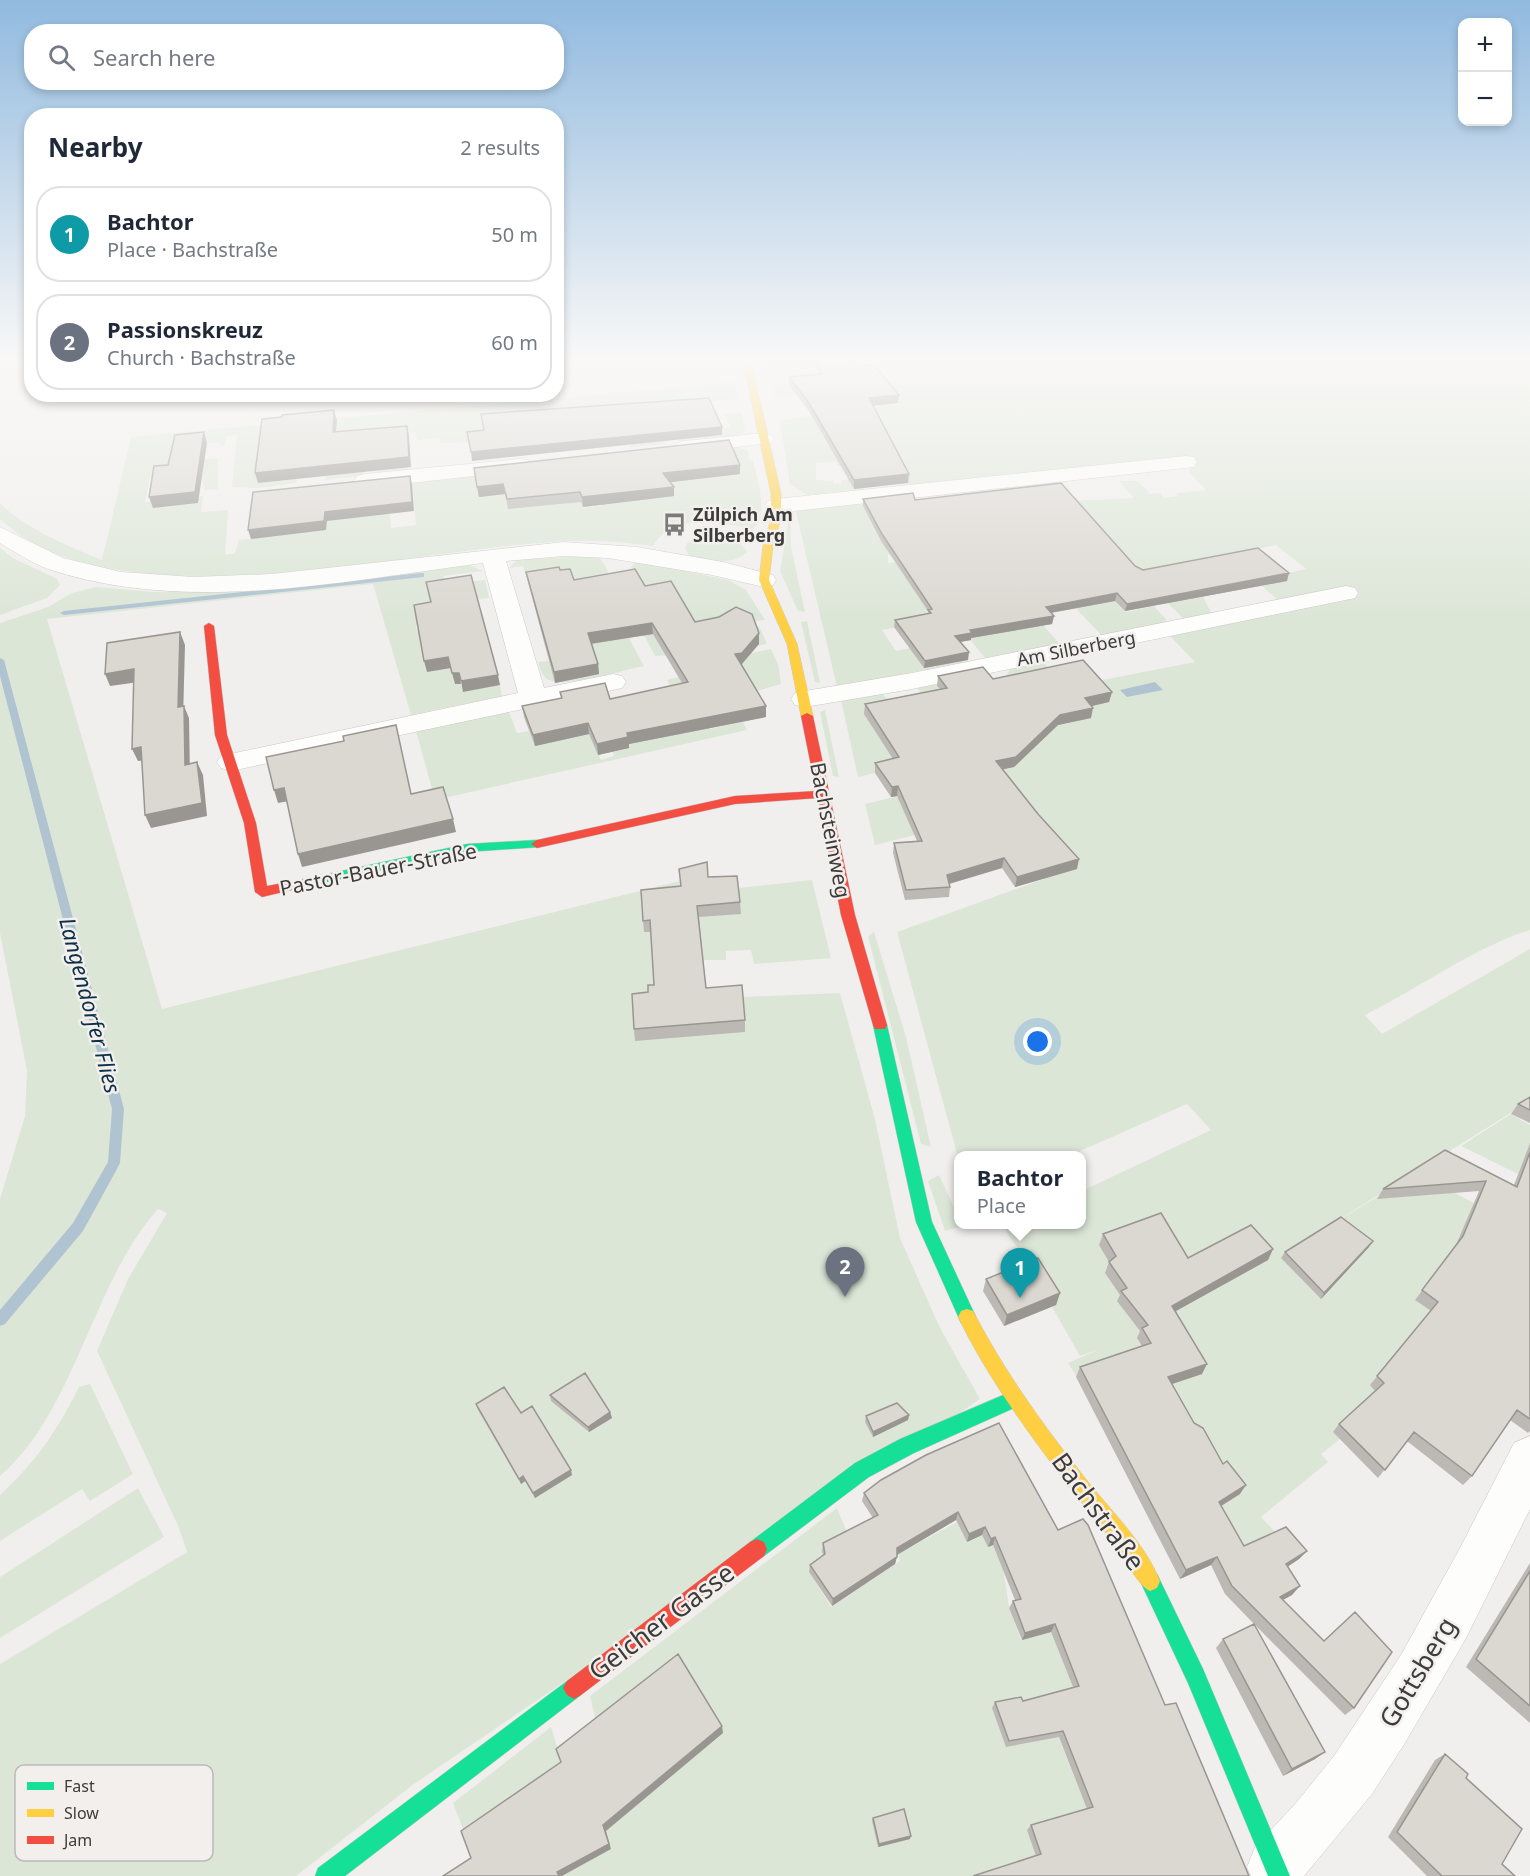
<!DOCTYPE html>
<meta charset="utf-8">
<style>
:root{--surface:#fff;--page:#f6f6f7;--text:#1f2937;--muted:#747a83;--line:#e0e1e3;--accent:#d93025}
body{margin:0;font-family:"Noto Sans",sans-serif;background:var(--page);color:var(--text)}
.controls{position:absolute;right:18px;top:18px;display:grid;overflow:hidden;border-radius:12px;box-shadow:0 3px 9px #0003}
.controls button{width:54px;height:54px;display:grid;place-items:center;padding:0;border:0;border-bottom:2px solid var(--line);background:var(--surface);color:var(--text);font:30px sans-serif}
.you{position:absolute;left:1038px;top:1042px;width:21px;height:21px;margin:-15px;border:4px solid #fff;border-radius:50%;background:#1a73e8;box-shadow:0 0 0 9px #1a73e833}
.badge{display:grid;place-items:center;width:39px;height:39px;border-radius:50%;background:var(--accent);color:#fff;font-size:20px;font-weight:700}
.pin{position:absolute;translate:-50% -50px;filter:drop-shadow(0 2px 3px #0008)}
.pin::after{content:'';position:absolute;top:32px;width:21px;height:18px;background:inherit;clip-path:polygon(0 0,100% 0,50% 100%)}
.popup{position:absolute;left:954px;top:1151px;width:132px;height:78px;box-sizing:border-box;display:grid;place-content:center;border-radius:12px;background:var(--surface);filter:drop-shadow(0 2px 4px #0005);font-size:20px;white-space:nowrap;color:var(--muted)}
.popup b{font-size:22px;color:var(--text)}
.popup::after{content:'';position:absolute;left:50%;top:100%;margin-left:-12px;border:12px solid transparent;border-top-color:var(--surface)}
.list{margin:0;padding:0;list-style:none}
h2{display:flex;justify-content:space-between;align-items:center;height:78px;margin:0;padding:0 24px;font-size:26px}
h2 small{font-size:20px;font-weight:400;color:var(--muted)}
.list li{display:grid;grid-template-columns:39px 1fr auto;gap:18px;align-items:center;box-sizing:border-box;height:96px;margin:0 12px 12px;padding:0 12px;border:2px solid var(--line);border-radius:24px}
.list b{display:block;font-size:22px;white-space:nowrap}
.list p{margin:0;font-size:20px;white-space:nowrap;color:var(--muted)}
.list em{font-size:20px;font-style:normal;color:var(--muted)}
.icon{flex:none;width:33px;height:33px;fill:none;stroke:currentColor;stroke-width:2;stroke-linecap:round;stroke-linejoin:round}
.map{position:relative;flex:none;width:1530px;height:1876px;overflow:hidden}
.search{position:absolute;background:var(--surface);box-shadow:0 3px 9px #0003;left:24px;top:24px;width:540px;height:66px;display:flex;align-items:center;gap:15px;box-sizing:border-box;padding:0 21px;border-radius:24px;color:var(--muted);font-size:22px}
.panel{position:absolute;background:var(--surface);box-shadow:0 3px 9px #0003;left:24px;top:108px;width:540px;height:294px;border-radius:24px}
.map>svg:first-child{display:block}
</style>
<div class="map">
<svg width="1530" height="1876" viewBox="0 0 1530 1876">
<rect width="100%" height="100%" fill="#f1efee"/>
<path fill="#dce6d7" d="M654,356H730L731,358L657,365Z
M764,356H1530V930C1471,949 1420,988 1365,1015L1382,1034L1530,949V1101L1319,1232L1417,1173L1474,1203L1441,1301L1424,1288L1415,1300L1431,1311C1399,1361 1370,1420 1321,1454L1328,1462L1261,1517L1279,1536L1238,1554L1077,1377L1068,1363L1098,1350L1080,1356L1052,1307L1056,1305L1002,1225L1082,1224V1191L1211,1130L1187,1104L1071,1155L957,1154L897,932L1044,879L988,817L875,845L865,804L938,786L976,749L858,777L841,700L882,692L886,698L940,721L915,685L950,678L973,709L1005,678L1012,666L1042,660L1053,674L1092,682L1195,662L1169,635L1279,601L1262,586L1286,581L1280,575L1306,569L1276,545L1252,550L1165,580L1186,600L1203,597L1212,614L1184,619L1136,573L1096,604L1115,601L1126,612L1154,606L1166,619L1165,623L1102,636L1051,582L1004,632L1043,625L1060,644L985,658L949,613L930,621L882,630L896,651L910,648L955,651L964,662L837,687L795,508L897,497L868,516L880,539L918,535L931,550L888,555V563L912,560L1073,501L1134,498L1119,481H1138L1150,494L1160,493L1164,498L1178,496L1175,493L1206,490L1190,473L1189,464L910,489L904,470L872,464L837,466L836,461L816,463V480L833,481L834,484L842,483L841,480L859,479L864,489L807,495L790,484L780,421L812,415L820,429L851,408L890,404L883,372L791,386L797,396L775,398Z
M735,382L739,399L651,410L665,444L630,447L627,438L440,443L439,438L417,440L416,432L406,434L408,469L403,472L377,474L374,439L365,472L362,476L326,480L325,465L296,469L297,483L258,488L232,487L237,435L226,436L225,445H220L219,442L179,446L187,461L218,458V489L204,490L202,473L150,478L145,502L203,496L201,512L228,510L225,555L235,553L239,540L267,537V534L328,520L368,516L389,503L391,528L416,525L413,493L390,482L492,472L517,493L581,500L583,508L600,506L711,449L738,447L748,451L749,460L753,461C757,478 770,517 753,529C720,523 675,511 653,546C627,543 602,540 576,541C426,544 117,631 0,519V503C22,527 72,548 102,560L131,437Z
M742,413L745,431L736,437L681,442L675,438L674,433L730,427L724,414Z
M790,511L791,546L805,612L798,611L780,571Z
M702,536C715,535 742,538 747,552C732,566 709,561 691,558L685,549L687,543Z
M0,548L13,558L57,579L60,585L47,598L0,615Z
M584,556L599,557L604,564L635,625L626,632L644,666C624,670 562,689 547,679C542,675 540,668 538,662L549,661L551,669L595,662L528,582L523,566L509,568L517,560Z
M636,561L728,580L746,590L765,620L752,621L760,628L767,644L724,652L655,656L642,631L650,596L631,567Z
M470,565L483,571L443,576L446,584L485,580L489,598L478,599L474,586L430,592L434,613L416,625L417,631L432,629L457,666L453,676L455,684H461L463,691L500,685L502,696L411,715L373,584L47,619L162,1009L680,881L685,919L738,888L812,880L831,958L754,964L751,950L726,951V960H702L705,993L742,997L840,993L875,1119L900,1238L940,1328L980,1399L414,1784L296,1876H0V1664L187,1552L179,1528L97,1351L128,1279L167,1213L158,1209C91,1284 76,1411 0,1476V1199L25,1116L27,1071L0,933V623L48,607L72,593L96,587L154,592L220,591Z
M807,621L820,683L815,682L801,622Z
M771,649L778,664L781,684L698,708L710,729L743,722L747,730L435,800L416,731L509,712L517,733L529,731L535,745L590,733L601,760L614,756L613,752L629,748L624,736L681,704L667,680L679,677L688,694L710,662Z
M825,710L839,777L833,776L820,712Z
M874,932L906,1037L931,1147L921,1144L868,936Z
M1511,1114L1530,1125V1143L1518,1174L1461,1146Z
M939,1175L958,1216V1224L963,1226L945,1231L928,1181Z
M90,1384L133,1474L90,1501L82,1489L0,1541V1495C38,1459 55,1434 79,1387Z
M138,1488L164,1537L0,1638V1577Z
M837,1508L849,1537L810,1573L831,1607L900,1561L898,1554L957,1522L967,1542L982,1535L1011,1538L1002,1559L1009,1608L1021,1640L1051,1632L1075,1692L1058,1735L1091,1819L1044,1876H560L466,1837L453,1803L551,1727L560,1756L597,1726L590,1696Z"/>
<path fill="#b0c3d1" d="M1155,682L1163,690L1127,697L1120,690Z"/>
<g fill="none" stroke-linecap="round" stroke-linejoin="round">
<path fill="#b0c3d1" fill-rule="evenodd" d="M421,573H424V577L64,615L60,613L64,611Z
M0,658L4,660L124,1109L120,1163L118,1167L83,1231L5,1324L0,1326V1310L73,1223L108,1162L112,1109L0,676Z"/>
<defs>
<path id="street" d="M764,433L771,435L774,439L771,443L684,453L677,451L674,447L677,443L684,441Z
M1186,456L1194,457L1197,462L1194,467L776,513L768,511L765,506L768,501L776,499Z
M520,459L528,460L531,465L528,470L365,488L357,486L354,481L357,476L365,474Z
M0,527L63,558L121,572L194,577L272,574L564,542L637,547L723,562L773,575L776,580L773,585L764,587L712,575L608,558L564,556L506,561L544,688L613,674L622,676L626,682L622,688L231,771L221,768L217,762L221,756L518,693L483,563C343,581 187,615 48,569C32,563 15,552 0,543Z
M1346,586L1355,588L1358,593L1355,598L912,689L805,707L795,705L791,699L795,693L805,691L912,673Z
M1530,1436V1509L1466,1638L1405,1743L1372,1794L1304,1876H1251L1247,1867L1255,1847L1296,1803L1334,1756L1401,1655L1459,1550L1514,1443Z"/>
<path id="fast" d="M537,840L541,841L543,844L541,847L467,852L304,887L298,883L304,879L467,844Z
M880,1019L885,1021L887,1025L932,1222L976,1317L973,1323L967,1325L961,1323L916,1222L873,1025L875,1021Z
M1015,1390L1021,1393L1024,1399L1021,1405L914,1453L869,1477L764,1556L757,1559L750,1556L747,1549L750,1542L855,1463L900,1439Z
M1150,1571L1157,1574L1203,1669L1290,1876H1268L1188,1683L1140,1581L1143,1574Z
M574,1677L581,1681L585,1688L581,1695L345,1876H315L318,1868L567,1681Z"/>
<path id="slow" d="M742,356H750L781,494V519L773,546L769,580L797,644L813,716L807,719L801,716L787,644L759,580L763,546L771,519V494Z
M967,1309L973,1311C1004,1371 1043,1425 1085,1478C1111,1511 1144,1542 1160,1581L1157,1588L1150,1591C1138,1586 1124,1557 1115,1545C1059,1473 1002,1404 961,1323L958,1317L961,1311Z"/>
<path id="jam" d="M209,623L214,626L227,735L256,823L267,886L304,879L310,883L309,886L262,897L255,892L244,823L215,735L204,626Z
M807,713L813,716L855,915L887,1025L885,1029H875L873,1025L841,915L818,798L735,804L537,848L531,844L537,840L735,796L816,791L801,716Z
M757,1539L764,1542L767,1549L764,1556L581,1695L574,1699L567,1695L563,1688L567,1681L750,1542Z"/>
</defs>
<use href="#street" stroke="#cac8c8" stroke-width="1"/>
<use href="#fast" stroke="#cac8c8" stroke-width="1"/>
<use href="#slow" stroke="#cac8c8" stroke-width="1"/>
<use href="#jam" stroke="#cac8c8" stroke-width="1"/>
<use href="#street" fill="#fdfdfc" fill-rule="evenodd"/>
<use href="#fast" fill="#16e098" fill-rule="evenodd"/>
<use href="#slow" fill="#ffcf43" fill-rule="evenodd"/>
<use href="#jam" fill="#f24e42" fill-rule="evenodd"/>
</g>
<path fill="#bcb9b4" d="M813,356H853L859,366L899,395L898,403L873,406L908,483L854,489L809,411L789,385V377L819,374Z
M474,468L740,474L670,482L674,487V496L583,507L581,502L508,509L505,494L479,497Z
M863,499L915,500L1135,566L1143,570L1287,581L1125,611L1115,601L1051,613L1054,616L1052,624L971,638V640L961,642L968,660L924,668L894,627L895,620L928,614V611L881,541L863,506Z
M560,570L574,580L645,586L695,622L759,644L741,664L766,717L629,744V748L598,755L589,734L535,746L524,717L522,706L561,698L560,692L610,699L682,683L653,634L591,644L598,664L599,674L555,683L528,582L526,572Z
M938,676L993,679L1112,692L1109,702L1092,706L1091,718L1058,725L1014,767L1003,769L1077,869L1015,887L1002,868L949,884L950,887L949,897L905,900L893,853L894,843L917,841L897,796L891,797L875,773V763L893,759L864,714L865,704L940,689L937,686Z
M708,877L740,902L741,914L699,917L706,988L745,1020V1032L635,1041L634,1029L648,992L654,985L651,932H644L643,921L681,886Z
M1530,1097V1123L1511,1114L1518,1104Z
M1530,1143V1431L1528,1433L1510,1420L1472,1476L1463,1485L1407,1441L1378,1478L1333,1432L1339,1424L1375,1391L1370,1385L1431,1311L1415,1300L1456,1245L1479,1191L1377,1199L1383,1189L1445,1150L1514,1185Z
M1103,1234L1188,1258L1273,1249L1268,1260L1176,1311L1202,1374L1172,1384L1194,1423L1240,1494L1221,1506L1244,1546L1307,1551L1299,1559L1287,1567L1292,1595L1283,1600L1354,1708L1345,1715L1254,1624L1325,1752L1315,1759L1283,1776L1216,1648L1223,1639L1254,1624L1225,1594L1211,1565L1180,1579L1076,1377L1080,1367L1142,1346L1137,1338L1140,1331L1117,1301L1120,1295L1105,1273L1109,1262L1099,1245Z
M1369,1247L1321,1299L1281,1258L1285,1252Z
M986,1279L1060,1293L1056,1305L1004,1326L983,1291Z
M550,1395L610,1412L612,1418L589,1432L551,1401Z
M476,1404L521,1413L572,1475L535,1498L525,1481L521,1484L478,1410Z
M909,1415L908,1420L873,1437L865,1422L866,1416Z
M864,1493L1058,1530L1165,1705L1249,1876L1036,1856L1027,1830L1031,1825L1087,1809L1059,1737L1006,1747L992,1708L995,1702L1023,1701L1073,1687L1051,1632L1022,1640L1009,1608L1013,1601L1015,1600L993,1545L988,1547L982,1535L967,1542L956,1520L897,1555L895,1564L832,1606L809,1572L810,1565L823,1556L822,1551L823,1543L873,1518L862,1501Z
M1530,1563V1723L1466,1667Z
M1445,1754L1466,1778L1502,1864L1515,1876H1427L1388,1837L1435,1760Z
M873,1818L910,1839L878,1847L872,1821Z"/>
<path fill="#999692" d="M899,395L898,403L868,406L869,398Z
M334,410L337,420L335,442L333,432Z
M407,426L409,435L411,467L258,483L255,473Z
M722,427V435L472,461L471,452Z
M204,432L207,443L198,503L153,508L149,497Z
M740,465V474L664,483L663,473Z
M909,474L908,483L854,489V480Z
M410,476L412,484L414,511L327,521L326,530L251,539L248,530L325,512Z
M503,484L505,494L479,497L477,487Z
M674,487V496L583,507L582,497Z
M1289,573L1287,581L1125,611L1127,604Z
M1117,593L1115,601L1044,614L1046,607Z
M1054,616L1052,624L971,638V640L954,643L955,636L970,630Z
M652,623L653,634L589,644L588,633Z
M180,632L185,645L183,720L178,707Z
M759,633V644L742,664L735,665V654Z
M969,652L968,660L924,668L925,661Z
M448,657L451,668L427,672L424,661Z
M598,664L599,674L555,683L554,672Z
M134,669L139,682L110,686L105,674Z
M452,673H459L461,684H455Z
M498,675L500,685L463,692L461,681Z
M1112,692L1109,702L1083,708L1085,698Z
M184,706L189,718L190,778L185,765Z
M766,706V717L629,744V748L598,755L597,744L627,733Z
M1093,708L1091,718L1058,725L1014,767L995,771L996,761L1060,715Z
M588,723L589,734L535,746L533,735Z
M141,747L146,760L138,761L132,749Z
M197,762L203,775L207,816L151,828L145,815Z
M898,786L897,796L891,797L892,787Z
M284,788L289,801L278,803L274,790Z
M453,819L456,832L302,867L298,854Z
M1004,858L1002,868L945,885L947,875Z
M1079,859L1077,869L1015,887L1017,877Z
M1373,1241L1369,1247L1321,1299L1324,1293Z
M1273,1249L1268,1260L1167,1316L1172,1306Z
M1060,1293L1056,1305L1004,1326L1007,1315Z
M1207,1364L1202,1374L1163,1387L1168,1377Z
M610,1412L612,1418L589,1432L588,1427Z
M909,1415L908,1420L873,1437V1432Z
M571,1470L572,1475L535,1498L533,1493Z
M523,1476L525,1481L521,1484L519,1479Z
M1246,1485L1240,1494L1213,1511L1219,1502Z
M958,1512L956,1520L895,1556L897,1548Z
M985,1527L982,1535L967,1542L969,1534Z
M995,1537L993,1545L988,1547L991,1539Z
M1307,1551L1299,1559L1278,1573L1286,1564Z
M897,1557L895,1564L832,1606L833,1599Z
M1217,1557L1211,1565L1180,1579L1186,1570Z
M1300,1586L1292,1595L1273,1605L1280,1597Z
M1055,1624L1051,1632L1022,1640L1025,1633Z
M722,1726L723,1733L606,1831L611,1849L562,1876H559L557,1872L603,1825Z
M1325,1752L1315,1759L1283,1776L1292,1769Z
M911,1836L910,1839L878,1847L879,1844Z"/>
<path fill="#dbd7d1" stroke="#999692" stroke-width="1.5" d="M816,356H853L859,366L874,365L899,395L869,398L909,474L854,480L809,403L789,377L822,374Z
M709,398L722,427L471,452L467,432L484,430L481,414Z
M334,410L333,432L407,426L409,457L255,473L262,419L282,417V415Z
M204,432L195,492L149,497L154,466L168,465L175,435Z
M729,440L740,465L663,473L674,487L582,497L580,492L507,499L503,484L477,487L474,468Z
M410,476L412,502L325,512L324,521L248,530L253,492Z
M1061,483L1135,566L1143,570L1258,548L1289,573L1127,604L1117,593L1046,607L1054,616L970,630L972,633L955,636L969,652L925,661L895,620L931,613L928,610L932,609L882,534L863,499L913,493L915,500Z
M559,567L560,570L570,569L574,580L635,569L645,586L671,581L695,622L719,617L736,607L752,614L759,633L742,653L735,654L766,706L627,733L628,737L597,744L588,723L533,735L522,706L562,698L560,692L605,683L610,699L688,682L652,623L588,633L598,664L554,672L526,572Z
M471,575L498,675L461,681L459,673H452L448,657L424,661L414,605L431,602L426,582Z
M180,632L178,707L184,706L185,765L197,762L202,803L145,815L141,747L132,749L134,669L105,674L107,643Z
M1083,660L1112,692L1085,698L1093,708L1060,715L1016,757L996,761L1038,814L1079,859L1017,877L1004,858L947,875L950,887L906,890L894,843L922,841L898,786L892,787L875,763L899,757L865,704L947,688L938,676L983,667L993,679Z
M396,725L411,794L443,787L453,819L298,854L284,788L274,790L266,757L344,741L343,736Z
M707,862L708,877L737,876L740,902L697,906L706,988L742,985L745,1020L634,1029L632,994L648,992V985H654L650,920L643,921L641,890L681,886L679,869Z
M1530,1097V1110L1518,1104Z
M1445,1150L1517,1187L1530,1152V1419L1517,1410L1472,1476L1414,1432L1385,1470L1339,1424L1384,1383L1377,1376L1438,1302L1422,1290L1463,1236L1486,1181L1383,1189Z
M1161,1213L1188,1258L1251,1225L1273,1249L1172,1306L1207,1364L1168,1377L1194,1423L1203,1428L1223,1464L1227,1461L1246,1485L1219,1502L1244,1546L1286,1527L1307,1551L1286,1564L1300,1586L1280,1597L1324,1641L1355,1612L1392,1652L1354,1708L1232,1586L1217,1557L1186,1570L1080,1367L1151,1343L1142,1328L1148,1325L1121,1291L1127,1288L1109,1262L1116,1256L1103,1234Z
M1341,1217L1373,1241L1324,1293L1285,1252Z
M1038,1258L1060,1293L1007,1315L986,1279Z
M585,1373L610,1412L588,1427L550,1395Z
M504,1387L521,1413L532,1406L571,1470L533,1493L523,1476L519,1479L476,1404Z
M897,1403L909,1415L873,1432L866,1416Z
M999,1423L1058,1530L1083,1519L1088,1525L1165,1705L1176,1703L1249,1876H973L1041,1854L1031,1825L1093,1807L1063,1731L1009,1741L995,1702L1021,1697L1023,1701L1079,1686L1055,1624L1025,1633L1013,1601L1021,1599L995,1537L991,1539L985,1527L969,1534L958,1512L897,1548V1557L833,1599L810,1565L825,1554L823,1543L878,1515L864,1493L881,1480L926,1455Z
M1530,1571V1706L1476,1659Z
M1254,1624L1325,1752L1292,1769L1223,1639Z
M678,1654L722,1726L603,1825L609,1844L557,1872L559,1876H443L471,1858L461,1831L561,1762L556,1749Z
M1445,1754L1468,1774L1466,1778L1522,1829L1502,1864L1515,1876H1442L1397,1832Z
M904,1809L911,1836L879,1844L873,1818Z"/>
<linearGradient id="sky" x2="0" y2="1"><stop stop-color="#91badf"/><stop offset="0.58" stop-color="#f9f8f7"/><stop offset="1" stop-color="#f9f8f7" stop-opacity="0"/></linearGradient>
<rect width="1530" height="619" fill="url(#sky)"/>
<defs>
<symbol id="bus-bare" viewBox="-9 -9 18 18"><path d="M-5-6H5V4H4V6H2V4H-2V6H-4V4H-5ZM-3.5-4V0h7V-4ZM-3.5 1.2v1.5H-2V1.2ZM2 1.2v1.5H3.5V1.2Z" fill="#7c7b7a" stroke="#f2efed" stroke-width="2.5" paint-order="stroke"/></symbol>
</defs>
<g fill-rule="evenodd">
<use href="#bus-bare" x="658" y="508" width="33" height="33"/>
</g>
<g text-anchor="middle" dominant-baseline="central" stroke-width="5" stroke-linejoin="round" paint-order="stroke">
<g font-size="18" font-weight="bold" fill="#3d3c3b" stroke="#f2efed" text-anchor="start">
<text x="693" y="514">Zülpich Am<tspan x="693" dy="21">Silberberg</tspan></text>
</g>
<g font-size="18" fill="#3d3c3b" stroke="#f2efed">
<text transform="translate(1076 648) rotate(-11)">Am Silberberg</text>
</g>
<g font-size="21" fill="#3d3c3b" stroke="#f2efed">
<text transform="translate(831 830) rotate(79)">Bachsteinweg</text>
<text transform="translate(378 869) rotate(-11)">Pastor-Bauer-Straße</text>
</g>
<g font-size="22" font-style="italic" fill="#0c3048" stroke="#f2efed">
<text transform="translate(91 1005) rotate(75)">Langendorfer Flies</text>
</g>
<g font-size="26" fill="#3d3c3b" stroke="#f2efed">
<text transform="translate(1099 1511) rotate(54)">Bachstraße</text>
<text transform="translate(661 1621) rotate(-37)">Geicher Gasse</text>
<text transform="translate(1417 1672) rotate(-59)">Gottsberg</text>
</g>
</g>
<rect x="15" y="1765" width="198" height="96" rx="9" fill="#f2efed" stroke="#bcb9b8" stroke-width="1.5"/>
<rect x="27" y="1782" width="27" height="8" fill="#16e098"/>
<rect x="27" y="1809" width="27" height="8" fill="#ffcf43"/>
<rect x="27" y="1836" width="27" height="8" fill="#f24e42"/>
<g font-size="16" fill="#3d3c3b">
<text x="64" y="1792">Fast</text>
<text x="64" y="1819">Slow</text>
<text x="64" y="1846">Jam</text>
</g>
</svg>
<div class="controls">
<button>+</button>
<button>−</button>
</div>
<div class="you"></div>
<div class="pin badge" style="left:1020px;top:1298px;background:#0f9aa8">1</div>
<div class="popup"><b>Bachtor</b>Place</div>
<div class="pin badge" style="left:845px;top:1297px;background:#6b7280">2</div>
<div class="search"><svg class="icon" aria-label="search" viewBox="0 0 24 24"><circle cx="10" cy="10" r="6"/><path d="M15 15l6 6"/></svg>Search here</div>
<section class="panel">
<h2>Nearby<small>2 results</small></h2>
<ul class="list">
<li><span class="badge" style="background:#0f9aa8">1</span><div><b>Bachtor</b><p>Place · Bachstraße</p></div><em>50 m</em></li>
<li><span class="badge" style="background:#6b7280">2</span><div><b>Passionskreuz</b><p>Church · Bachstraße</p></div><em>60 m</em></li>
</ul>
</section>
</div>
